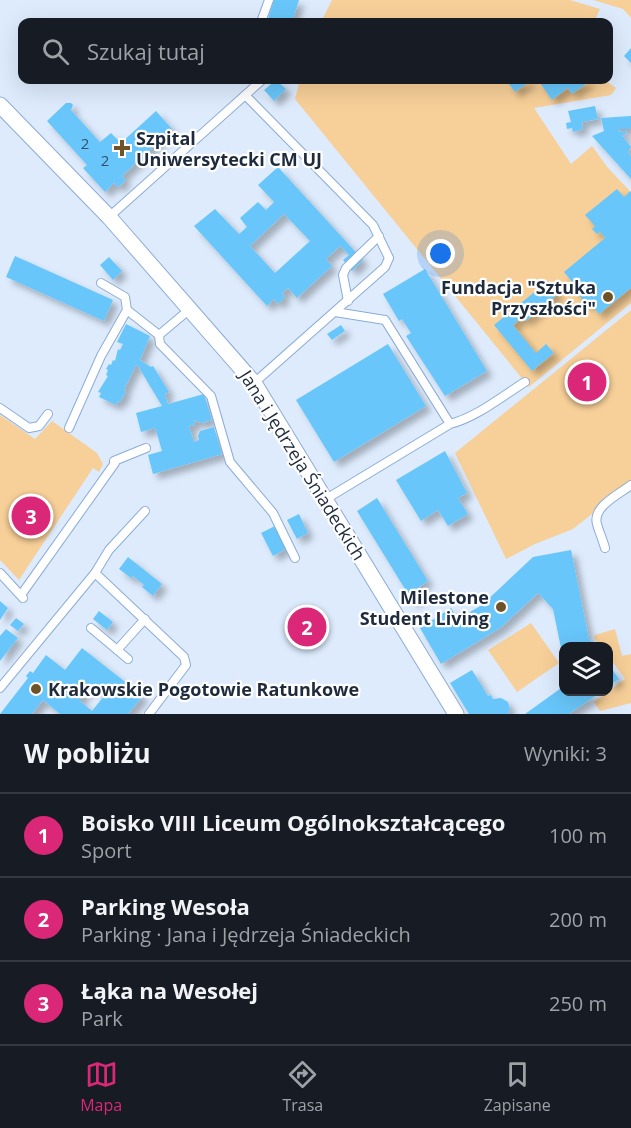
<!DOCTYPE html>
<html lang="pl">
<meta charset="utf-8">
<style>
:root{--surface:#171b24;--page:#20242c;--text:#f1f3f6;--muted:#9ea1a6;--line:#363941;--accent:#db2777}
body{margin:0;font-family:"Open Sans",sans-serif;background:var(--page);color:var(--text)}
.controls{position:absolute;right:18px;bottom:18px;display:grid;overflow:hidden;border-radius:12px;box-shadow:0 6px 24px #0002}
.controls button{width:54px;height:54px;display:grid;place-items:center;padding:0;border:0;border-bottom:2px solid var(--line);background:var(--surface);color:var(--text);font:30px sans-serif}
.you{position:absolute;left:441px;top:254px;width:21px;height:21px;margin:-15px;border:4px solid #fff;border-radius:50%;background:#1a73e8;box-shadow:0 0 0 9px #1a73e833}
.badge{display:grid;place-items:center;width:39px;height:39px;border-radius:50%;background:var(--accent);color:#fff;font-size:20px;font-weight:700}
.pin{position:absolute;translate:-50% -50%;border:3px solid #fff;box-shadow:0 2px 6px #0006}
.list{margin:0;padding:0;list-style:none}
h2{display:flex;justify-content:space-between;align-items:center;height:78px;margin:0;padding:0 24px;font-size:26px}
h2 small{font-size:20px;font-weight:400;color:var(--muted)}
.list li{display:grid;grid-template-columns:39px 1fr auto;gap:18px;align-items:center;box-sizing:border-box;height:84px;padding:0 24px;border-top:2px solid var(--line)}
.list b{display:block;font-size:22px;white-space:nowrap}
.list p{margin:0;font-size:20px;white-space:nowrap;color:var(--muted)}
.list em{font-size:20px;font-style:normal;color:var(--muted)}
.icon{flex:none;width:33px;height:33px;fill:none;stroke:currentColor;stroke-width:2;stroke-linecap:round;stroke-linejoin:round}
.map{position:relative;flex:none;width:631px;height:714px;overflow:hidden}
.search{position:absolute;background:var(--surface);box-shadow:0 6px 24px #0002;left:18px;right:18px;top:18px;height:66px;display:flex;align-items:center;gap:15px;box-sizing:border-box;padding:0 21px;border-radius:12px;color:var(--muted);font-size:22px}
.sheet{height:330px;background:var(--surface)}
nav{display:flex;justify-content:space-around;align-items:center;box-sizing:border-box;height:84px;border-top:2px solid var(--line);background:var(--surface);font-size:16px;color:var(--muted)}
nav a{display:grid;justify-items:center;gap:3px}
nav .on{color:var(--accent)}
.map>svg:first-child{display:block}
</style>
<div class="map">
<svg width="631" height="714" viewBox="0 0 631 714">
<defs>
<filter id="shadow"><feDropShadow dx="5.5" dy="5.5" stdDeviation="3" flood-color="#0004"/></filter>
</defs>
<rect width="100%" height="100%" fill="#ddebfd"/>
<path fill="#f7cf98" d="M332,0H570L600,9L594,22H321Z
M593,0H631V18L623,9Z
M300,80H605L616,88L611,95L534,108L571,164L592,146L608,168L631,192V303L529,387L295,99Z
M631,310V483L573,529L535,544L506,559L455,453Z
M0,415L35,439L52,421L97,453L103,464L99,472L93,468L19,580L0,560Z
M531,623L559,663L517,692L488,650Z
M615,629L622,656L631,654V703L600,711L594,702L625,679L609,657L608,646H601L594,638L595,635Z"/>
<path fill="#67c6fa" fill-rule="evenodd" filter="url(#shadow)" d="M274,0H299L292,22H267Z
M631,48V63L624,56Z
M276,80L286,89L274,101L264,90Z
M506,80H532L515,92Z
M538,80H588L590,81L572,94L568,88L552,100Z
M66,103H71L73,105L71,110L100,142L111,133L121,143L156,111L172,129L122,176L126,180L118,187L114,183L105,192L83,168L87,165L47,121Z
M595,106L598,119L582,122L583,129L573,132L572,128L567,129L566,123L571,122L568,111Z
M631,116V129H618L620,132L625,131L627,134L622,135L631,147L628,152L631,156V179L592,136L604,131L601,118Z
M278,167L363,260L352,271L343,260L349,255L340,246L326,259L332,266L297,298L288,288L282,293L285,297L278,304L274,299L267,306L194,226L215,209L239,234L247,227L240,218L258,202L266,210L274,202L258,185ZM284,214L310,241L275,273L250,246Z
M617,189L624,197L630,191L631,193V288L599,314L590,303L587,305L570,284L573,283L564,272L605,238L600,232L597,234L592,229L595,226L585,215Z
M15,256L113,300L104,321L6,277Z
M109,257L122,271L113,280L100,265Z
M425,269L487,371L445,396L406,336L411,333L402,319L399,321L383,294Z
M548,281L558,294L526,321L523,317L513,325L536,353L546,344L554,353L532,371L494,325Z
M126,324L150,336L140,360L151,367L153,366L169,392L165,394L168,404L204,394L212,420L201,423L194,420L195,425L189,426L194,442L199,440L198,436L200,431L214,427L222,454L153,474L148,455L162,451L157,434L155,428L141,432L136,413L162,406L138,366L136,365L124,390L126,391L120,402L118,401L116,405L99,397L101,393L98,392L108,376L106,375L108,370L106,369L109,364L111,365L113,360L115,361L118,349L120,350L123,344L117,342Z
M341,325L345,331L332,340L327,334Z
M388,344L426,406L334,462L296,400Z
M445,451L467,493L458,498L468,514L448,526L438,510L421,521L396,480Z
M377,498L428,581L416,589L421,597L413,602L357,511Z
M299,514L308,533L297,539L287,520Z
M275,526L286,549L273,556L261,533Z
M571,550L589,639L595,646H564V652L561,648L553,609L538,593L500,628L441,664L420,628L451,608L458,619L482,605L533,557Z
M128,557L162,584L153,596L142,587L144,585L133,576L131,578L119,569Z
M0,601L8,608L0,620Z
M99,611L113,622L107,630L93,619Z
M16,618L24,624L18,631L10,625Z
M6,629L18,638L0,661V636Z
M82,648L143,696L128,714H60L43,700L32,714H0L28,678L26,676L30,671L33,673L46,655L65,670ZM91,685L104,696L92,711L79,700Z
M609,665L619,679L609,686Z
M472,670L488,696L491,695L493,699L501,698L508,702L510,709L508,714H469L450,683Z
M564,686V692H601L569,714H525Z"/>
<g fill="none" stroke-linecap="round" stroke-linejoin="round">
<defs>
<path id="service" d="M261,22L269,0
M245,95L373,225L389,258L385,267L254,383
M109,217L262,80
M101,283L125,297L127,310L159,335L190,309
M348,301L343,275L346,268L379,236
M335,312L385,320L450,424
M159,335L160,344L211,396L230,462L273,513L295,558
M0,408L29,428L39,426L48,414
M69,428L101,356L127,310
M114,461L146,448
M326,499L450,424C477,417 501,397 525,382
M145,511L109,550L95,573L184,657L186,665L149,714
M605,548C603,540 599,532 597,524C592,507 619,494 631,485
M0,573L23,598
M21,595L115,463
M91,628L128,659
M117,650L145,619
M0,688L95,573"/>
<path id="minor" d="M0,105L109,217L254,383L456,714"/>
</defs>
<use href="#service" stroke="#8bacd6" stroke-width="10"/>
<use href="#minor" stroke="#8bacd6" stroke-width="17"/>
<use href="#service" stroke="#fff" stroke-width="8"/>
<use href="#minor" stroke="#fff" stroke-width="15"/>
</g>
<g fill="#705227" stroke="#fff" stroke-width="2">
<path d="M119 139h6v6h6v6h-6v6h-6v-6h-6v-6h6z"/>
<circle cx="608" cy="297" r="6"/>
<circle cx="501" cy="607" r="6"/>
<circle cx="36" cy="689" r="6"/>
</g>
<g text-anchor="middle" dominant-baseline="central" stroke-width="4.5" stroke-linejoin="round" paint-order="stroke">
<g font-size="15" fill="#30526c">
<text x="85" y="143">2</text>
<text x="105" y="160">2</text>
</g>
<g font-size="18" font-weight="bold" fill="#1e2b3c" stroke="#fff" text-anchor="start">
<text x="136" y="138">Szpital<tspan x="136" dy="21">Uniwersytecki CM UJ</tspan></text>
<text x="596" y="287" text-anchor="end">Fundacja "Sztuka<tspan x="596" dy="21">Przyszłości"</tspan></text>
<text x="489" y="597" text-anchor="end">Milestone<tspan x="489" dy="21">Student Living</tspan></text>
<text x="48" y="689">Krakowskie Pogotowie Ratunkowe</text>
</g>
<g font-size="18" fill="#1e2b3c" stroke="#fff">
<text transform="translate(303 465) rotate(58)">Jana i Jędrzeja Śniadeckich</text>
</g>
</g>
</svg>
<div class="controls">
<button><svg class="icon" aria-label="layers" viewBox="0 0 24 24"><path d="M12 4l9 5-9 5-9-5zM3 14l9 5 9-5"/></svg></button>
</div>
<div class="you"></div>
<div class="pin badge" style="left:587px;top:382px">1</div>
<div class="pin badge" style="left:307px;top:627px">2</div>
<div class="pin badge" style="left:31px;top:516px">3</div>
<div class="search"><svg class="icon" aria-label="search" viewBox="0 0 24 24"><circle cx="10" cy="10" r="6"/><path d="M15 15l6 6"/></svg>Szukaj tutaj</div>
</div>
<section class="sheet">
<h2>W pobliżu<small>Wyniki: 3</small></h2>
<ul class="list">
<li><span class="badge">1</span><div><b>Boisko VIII Liceum Ogólnokształcącego</b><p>Sport</p></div><em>100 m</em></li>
<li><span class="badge">2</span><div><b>Parking Wesoła</b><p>Parking · Jana i Jędrzeja Śniadeckich</p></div><em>200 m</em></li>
<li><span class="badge">3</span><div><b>Łąka na Wesołej</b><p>Park</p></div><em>250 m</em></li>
</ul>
</section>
<nav>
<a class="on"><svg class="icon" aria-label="map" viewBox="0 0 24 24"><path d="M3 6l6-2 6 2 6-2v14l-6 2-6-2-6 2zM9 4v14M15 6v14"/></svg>Mapa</a>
<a><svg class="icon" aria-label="directions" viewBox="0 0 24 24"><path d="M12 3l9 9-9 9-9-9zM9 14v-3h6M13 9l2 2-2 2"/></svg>Trasa</a>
<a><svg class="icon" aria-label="saved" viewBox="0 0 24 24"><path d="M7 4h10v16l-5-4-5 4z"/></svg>Zapisane</a>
</nav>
